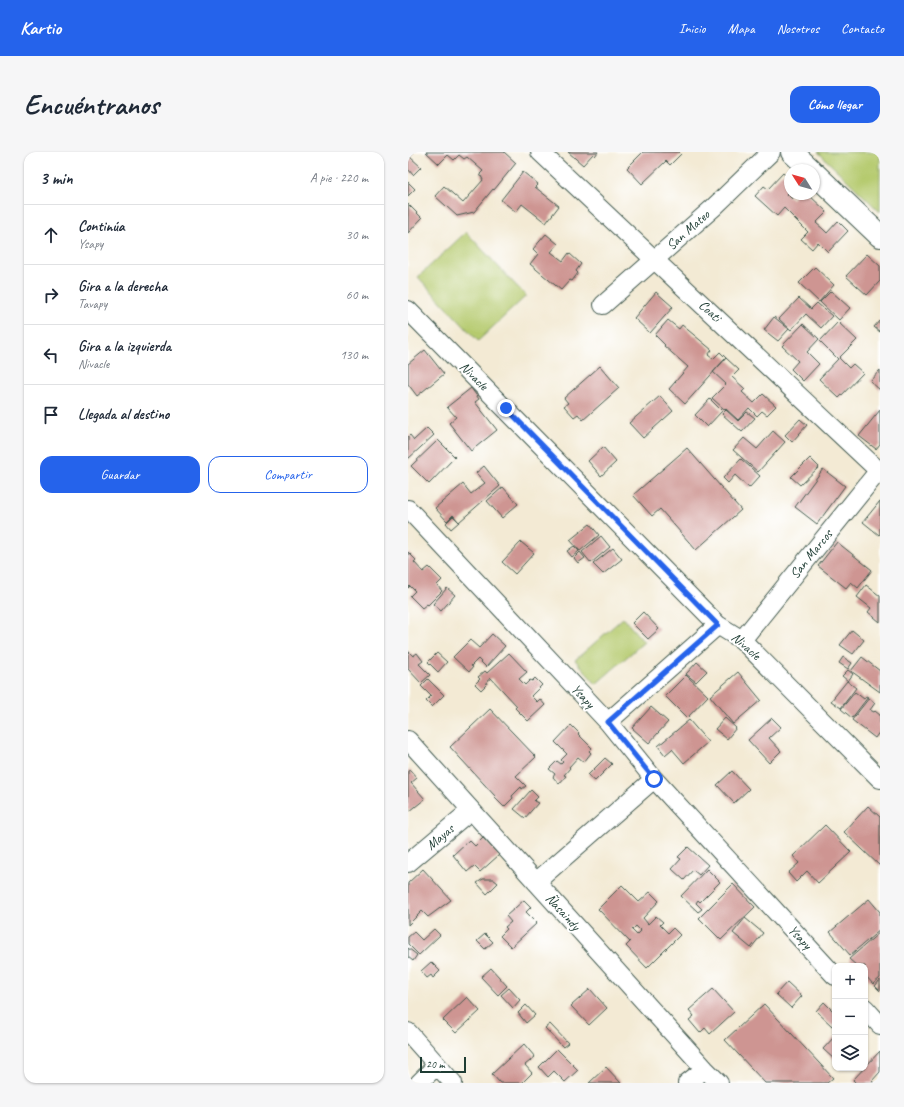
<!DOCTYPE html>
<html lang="es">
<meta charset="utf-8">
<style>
:root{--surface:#fff;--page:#f6f6f7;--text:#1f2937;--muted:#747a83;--line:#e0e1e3;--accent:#2563eb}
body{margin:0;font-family:Caveat,sans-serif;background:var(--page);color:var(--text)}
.controls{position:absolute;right:12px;bottom:12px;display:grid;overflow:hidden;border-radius:8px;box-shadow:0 1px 3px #0004}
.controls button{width:36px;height:36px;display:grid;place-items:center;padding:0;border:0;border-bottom:1px solid var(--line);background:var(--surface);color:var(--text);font:20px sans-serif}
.compass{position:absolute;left:376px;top:12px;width:36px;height:36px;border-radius:50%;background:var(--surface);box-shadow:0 1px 3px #0004;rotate:307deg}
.scale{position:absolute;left:12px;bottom:10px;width:46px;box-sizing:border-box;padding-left:4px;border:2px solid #1f3d34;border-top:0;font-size:11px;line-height:14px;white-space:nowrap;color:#1f3d34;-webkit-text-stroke:3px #fff;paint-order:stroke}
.stop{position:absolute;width:12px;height:12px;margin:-9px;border:3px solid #2563eb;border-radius:50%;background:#fff}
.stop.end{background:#2563eb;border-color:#fff;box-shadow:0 1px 4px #0008}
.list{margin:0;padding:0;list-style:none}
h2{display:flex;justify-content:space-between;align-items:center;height:52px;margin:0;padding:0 16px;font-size:17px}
h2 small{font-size:13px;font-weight:400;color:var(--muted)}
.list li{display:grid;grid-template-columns:26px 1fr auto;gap:12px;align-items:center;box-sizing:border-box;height:60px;padding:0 16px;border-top:1px solid var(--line)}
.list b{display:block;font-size:15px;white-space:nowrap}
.list p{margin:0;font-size:13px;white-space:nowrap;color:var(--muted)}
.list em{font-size:13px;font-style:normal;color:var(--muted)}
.actions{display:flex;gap:8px;padding:12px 16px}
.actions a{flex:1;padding:9px 0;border:1px solid var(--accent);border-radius:12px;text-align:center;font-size:14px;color:var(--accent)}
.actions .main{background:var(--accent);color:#fff}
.icon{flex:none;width:22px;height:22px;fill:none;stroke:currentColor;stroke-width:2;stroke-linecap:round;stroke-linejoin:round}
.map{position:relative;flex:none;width:472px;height:931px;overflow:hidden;border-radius:12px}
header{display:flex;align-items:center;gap:24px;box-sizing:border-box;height:56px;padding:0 20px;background:var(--accent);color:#fff}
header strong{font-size:19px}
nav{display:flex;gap:22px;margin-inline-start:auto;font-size:14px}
.intro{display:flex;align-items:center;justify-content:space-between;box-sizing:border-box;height:96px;padding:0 24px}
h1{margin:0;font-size:28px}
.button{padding:10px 18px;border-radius:12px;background:var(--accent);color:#fff;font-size:14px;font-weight:700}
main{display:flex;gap:24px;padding:0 24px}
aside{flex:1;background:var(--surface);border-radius:12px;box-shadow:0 1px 3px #0004}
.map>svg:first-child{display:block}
</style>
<header>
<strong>Kartio</strong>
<nav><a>Inicio</a><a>Mapa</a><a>Nosotros</a><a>Contacto</a></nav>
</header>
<div class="intro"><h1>Encuéntranos</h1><a class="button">Cómo llegar</a></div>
<main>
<aside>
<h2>3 min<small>A pie · 220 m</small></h2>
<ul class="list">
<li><svg class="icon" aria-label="ahead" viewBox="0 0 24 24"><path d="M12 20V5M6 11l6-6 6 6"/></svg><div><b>Continúa</b><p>Ysapy</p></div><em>30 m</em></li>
<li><svg class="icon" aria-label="right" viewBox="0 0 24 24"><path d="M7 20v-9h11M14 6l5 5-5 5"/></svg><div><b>Gira a la derecha</b><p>Tavapy</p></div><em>60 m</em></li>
<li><svg class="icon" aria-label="left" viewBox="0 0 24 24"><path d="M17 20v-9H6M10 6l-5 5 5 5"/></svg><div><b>Gira a la izquierda</b><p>Nivacle</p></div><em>130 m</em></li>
<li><svg class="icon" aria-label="arrive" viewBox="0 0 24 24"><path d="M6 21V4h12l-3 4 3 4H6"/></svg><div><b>Llegada al destino</b></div></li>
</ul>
<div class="actions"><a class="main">Guardar</a><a>Compartir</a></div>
</aside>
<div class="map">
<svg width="472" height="931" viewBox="0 0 472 931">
<rect width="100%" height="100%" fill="#fff"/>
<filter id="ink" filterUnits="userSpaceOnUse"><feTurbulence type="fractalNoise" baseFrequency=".025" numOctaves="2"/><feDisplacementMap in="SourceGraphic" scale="8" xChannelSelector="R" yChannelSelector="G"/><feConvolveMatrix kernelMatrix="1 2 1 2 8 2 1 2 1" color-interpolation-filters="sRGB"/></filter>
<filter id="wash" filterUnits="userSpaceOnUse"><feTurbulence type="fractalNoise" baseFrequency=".012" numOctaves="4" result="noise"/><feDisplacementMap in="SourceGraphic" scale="16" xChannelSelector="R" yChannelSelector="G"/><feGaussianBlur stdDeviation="0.9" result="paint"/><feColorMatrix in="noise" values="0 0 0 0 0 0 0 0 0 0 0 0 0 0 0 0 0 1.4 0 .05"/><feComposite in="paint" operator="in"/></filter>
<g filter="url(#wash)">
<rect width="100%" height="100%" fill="#f3ead4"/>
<path fill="#b5ca6e" stroke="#6a8451" d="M410,0H472V60Z
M58,80L118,144L70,189L10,125Z
M215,466L236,490L188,532L167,508Z"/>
<g id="blocks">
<path fill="#ce9592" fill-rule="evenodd" d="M0,0H4L5,1L2,5L13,15L5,23L0,17Z
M18,0H96L108,11L86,38L85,37L66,60L49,64L27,44L36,34L55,51L75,28L72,22L75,19L59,5L56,7L51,3L46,8L40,3L31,12Z
M160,0H190L187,4L185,2L175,13Z
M235,0H271L273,2L262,13L258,9L234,32L219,16Z
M115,20L130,32L127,35L151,54L138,71L114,52L108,60L93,48Z
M375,21L382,27V39L379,42L384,47L388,42H400L419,60L408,71L415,77L419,81L430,69L440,79L420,100L410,90L404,97L393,87L400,80L376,56L369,64L347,44L356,34L360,37Z
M0,30L7,37L0,44Z
M0,52L14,66L0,81Z
M138,82L150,92L143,100L155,109L161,101L173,112L168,119L170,121L164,129L162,128L153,138L122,112L130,102L125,97Z
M459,102L472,114V129L459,143L438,124Z
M407,115L426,133L411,150L391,131Z
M423,139L442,156L431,168L412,150Z
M248,140L265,155L242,181L226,166Z
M391,146L403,157L409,151L424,164L413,176L398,162L383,178L371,167Z
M366,165L381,177L370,189L356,178Z
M260,168L271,177L274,173L304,198L300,203L305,207L312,200L318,206L277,252L261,237L280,215L256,194L257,193L247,183Z
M472,168V180L466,175Z
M430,170L449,188L431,206L441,216L445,212L455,221L431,246L411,227L430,207L412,189Z
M395,172L411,187L399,200L411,212L395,229L383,217L390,209L374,194Z
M17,198L36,222L9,244L0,232V212Z
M318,206L331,218L324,225L337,237L334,240L346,251L355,242L368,254L359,263L354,259L349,264L341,256L330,268L318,257L317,258L304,246L318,232L305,220Z
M192,214L211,236L175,268L170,262L166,265L156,254L160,251L156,246Z
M472,218V238L462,229Z
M63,236L71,247L67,250L89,278L63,299L41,271L48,265L39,255Z
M252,244L265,259L235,286L221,271Z
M302,247L314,259L299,275L287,263Z
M318,258L330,269L339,260L347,266L334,280L314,262Z
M472,258V292L468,297L451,284Z
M392,267L399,273L384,290L377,283Z
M19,276L26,283L0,307V285L2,283L6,288Z
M365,279L377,290L350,320L325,298L336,286L349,297Z
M30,288L47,305L21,332L3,314Z
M195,295L208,310L193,324L180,309Z
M279,296L333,358L288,398L252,357L244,364L225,343Z
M402,306L411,315L392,333L383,325Z
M333,307L352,324L341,336L327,323L320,331L315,326Z
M76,314L92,334L51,370L45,363L39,369L27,356L55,332L63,342L77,331L68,321Z
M415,317L437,334L409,372L387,355Z
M95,335L110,352L94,366L79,349Z
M472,349V382L471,383L455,370Z
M45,364L51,370L43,377L38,371Z
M182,372L191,383L172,399L162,388Z
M193,384L202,395L183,411L174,400Z
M113,390L126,401L107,422L94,410Z
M429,390L464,418L450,436L443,430L438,436L410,414Z
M166,394L171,399L164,405L159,399Z
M205,396L214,407L195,422L185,412Z
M0,400L8,408L6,410L15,420L21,415L34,428L29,433L34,439L20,453L19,452L14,456L2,444L7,439L2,434L0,436Z
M172,400L177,406L170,411L166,406Z
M458,433L472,444V470L460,460L463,456L449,445Z
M39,436L47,443L33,459L25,452Z
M235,460L251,477L240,487L224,471Z
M444,478L456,488L445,502L432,493Z
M84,482L97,494L78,515L70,507L63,514L65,515L61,520L45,505L62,488L71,496Z
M0,499L5,504L9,501L15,509L11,512L22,523L13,531L0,517Z
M29,501L39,510L30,520L20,510Z
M101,501L119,520L111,527L117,533L122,528L124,529L127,526L134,533L123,544L129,550L132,547L137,553L120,569L107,556L109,554L83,526L78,530L79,532L73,538L67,532L72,527L70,525L77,519L79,521Z
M435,505L444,511L440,517L431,511Z
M454,505L472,519V540L443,519Z
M289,510L299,519L288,530L278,522Z
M440,518L445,522L440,529L434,524Z
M330,520L353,548L325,572L302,544Z
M278,523L300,544L279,566L257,544Z
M20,527L36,543L24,555L18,549L23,544L13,534Z
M439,529L448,536L433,556L423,549Z
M447,540L456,547L458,544L460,545L444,566L433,557Z
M461,546L467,551L462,558L466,560L467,559L472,563V579L467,586L444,568Z
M243,555L260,570L241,591L224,576Z
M82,557L128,605L108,624L118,634L114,637L113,635L104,644L105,646L96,655L86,645L87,644L42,595Z
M317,566L328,576L319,587L307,577Z
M364,566L373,575L361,586L373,599L361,611L340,588Z
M281,568L300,590L276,611L264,597L257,603L250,594Z
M163,573L171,581L170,582L184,596L181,599L183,601L176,610L170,605L161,615L162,616L156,623L158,624L151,632L145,625L147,622L141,617L149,609L153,612L155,610L153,608L159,602L147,590Z
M197,606L204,612L187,629L180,623Z
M2,618L9,626L3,631L17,647L2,659L0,657V619Z
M324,619L341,637L326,651L309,633Z
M123,638L130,645L126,649L130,651L117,666L106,657Z
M460,654L472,665V714L436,680Z
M417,673L443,700L410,731L399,719L388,730L380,721L391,711L385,704Z
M75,686L91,703L72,720L66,714L59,720L45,703L61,688L67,694Z
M280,695L300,713L291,723L285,718L276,728L264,717L273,707L270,705Z
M15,717L43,748L20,765L14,759L0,773V731Z
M299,717L312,730L292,750L290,748L288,751L294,757L290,760L273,744Z
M75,727H85L90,731L79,742L69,731Z
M325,732L347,755L313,788L291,766Z
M214,733L231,750L242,740L251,749L235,766L240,772L248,764L255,770L252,773L260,781L265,776L272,783L239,816L218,794L222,790L190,757ZM228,774L233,779L229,783L224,778Z
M461,747L472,760V778L442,803L422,780Z
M116,748L123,755L118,760L129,771L103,795L92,784L99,777L97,775L103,770L98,764Z
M337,766L355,781L343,796L325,781Z
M26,777L32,783L11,803L0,792V785L6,780L14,788Z
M472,780V826L465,832L457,823V814H449L441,807Z
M77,782L85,790L77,797L69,789Z
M0,796L9,803L5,809L0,805Z
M23,810L32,819L25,826L23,823L19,826L13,819Z
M83,816L99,834L90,843L73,825Z
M472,828V839L467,834Z
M379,830L394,844L383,856L368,842Z
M101,836L112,848L105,856L93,843Z
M182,837L199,856L181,873L163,854Z
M305,837L326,860L302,882L297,876L292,881L281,868L286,864L281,858Z
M59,845L72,859L48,881L35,868Z
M416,850L427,861V872L424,874L408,859Z
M356,852L425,926L419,931H357L317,888Z
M118,853L127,863L118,871L110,861Z
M142,872L160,891L155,895L137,876Z
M427,884V908L415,897Z
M116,892L127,905L117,913L124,921L114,931H92L84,922Z
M149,897L170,918L157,930L146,919L140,925L131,915Z
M472,899V920L464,929L466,931H448L445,928Z
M198,915L213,931H181Z"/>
</g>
</g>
<g filter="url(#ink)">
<use href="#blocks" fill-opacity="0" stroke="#3f574c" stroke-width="1"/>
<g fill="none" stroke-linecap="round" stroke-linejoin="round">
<defs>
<path id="street" d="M132,0L471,319
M195,153L305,56L363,0
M0,158L310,473L334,488L472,627
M0,357L200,570L246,627L427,824
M334,488L472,317
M200,570L310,473
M0,588L297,917L311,931
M0,711L63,658
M128,730L246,627
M457,856L472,873
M0,880L45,931
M11,931L29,913
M279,931L297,917"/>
<path id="secondary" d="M384,0L403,18
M406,21L472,84"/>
</defs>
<use href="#street" stroke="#3f574c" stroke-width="20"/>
<use href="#secondary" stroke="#3f574c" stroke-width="24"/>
<use href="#street" stroke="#fff" stroke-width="18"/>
<use href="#secondary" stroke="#fff" stroke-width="22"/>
</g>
</g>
<g fill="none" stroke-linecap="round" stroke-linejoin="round" filter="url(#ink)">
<path stroke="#2563eb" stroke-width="5" d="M98,256L310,473L200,570L246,627"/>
</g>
<g text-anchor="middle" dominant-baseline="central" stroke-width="4" stroke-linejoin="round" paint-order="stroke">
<g font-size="14" fill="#1f3d34" stroke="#fff">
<text transform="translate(280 78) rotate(-42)">San Mateo</text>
<text transform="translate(302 159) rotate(43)">Coati</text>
<text transform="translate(66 224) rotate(45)">Nivacle</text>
<text transform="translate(403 402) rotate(-51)">San Marcos</text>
<text transform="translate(338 494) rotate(41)">Nivacle</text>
<text transform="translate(175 544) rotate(47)">Ysapy</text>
<text transform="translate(32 685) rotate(-40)">Mayas</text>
<text transform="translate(155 760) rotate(48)">Ñasaindy</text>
<text transform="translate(392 785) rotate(47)">Ysapy</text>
</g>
</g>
</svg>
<div class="controls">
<button>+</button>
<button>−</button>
<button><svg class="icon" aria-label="layers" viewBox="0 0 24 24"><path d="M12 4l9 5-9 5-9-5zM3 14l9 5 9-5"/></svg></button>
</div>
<svg class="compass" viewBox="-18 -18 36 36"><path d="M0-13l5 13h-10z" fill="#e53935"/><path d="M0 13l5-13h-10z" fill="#747a83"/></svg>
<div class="scale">20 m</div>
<div class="stop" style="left:246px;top:627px"></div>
<div class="stop end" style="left:98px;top:256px"></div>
</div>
</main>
